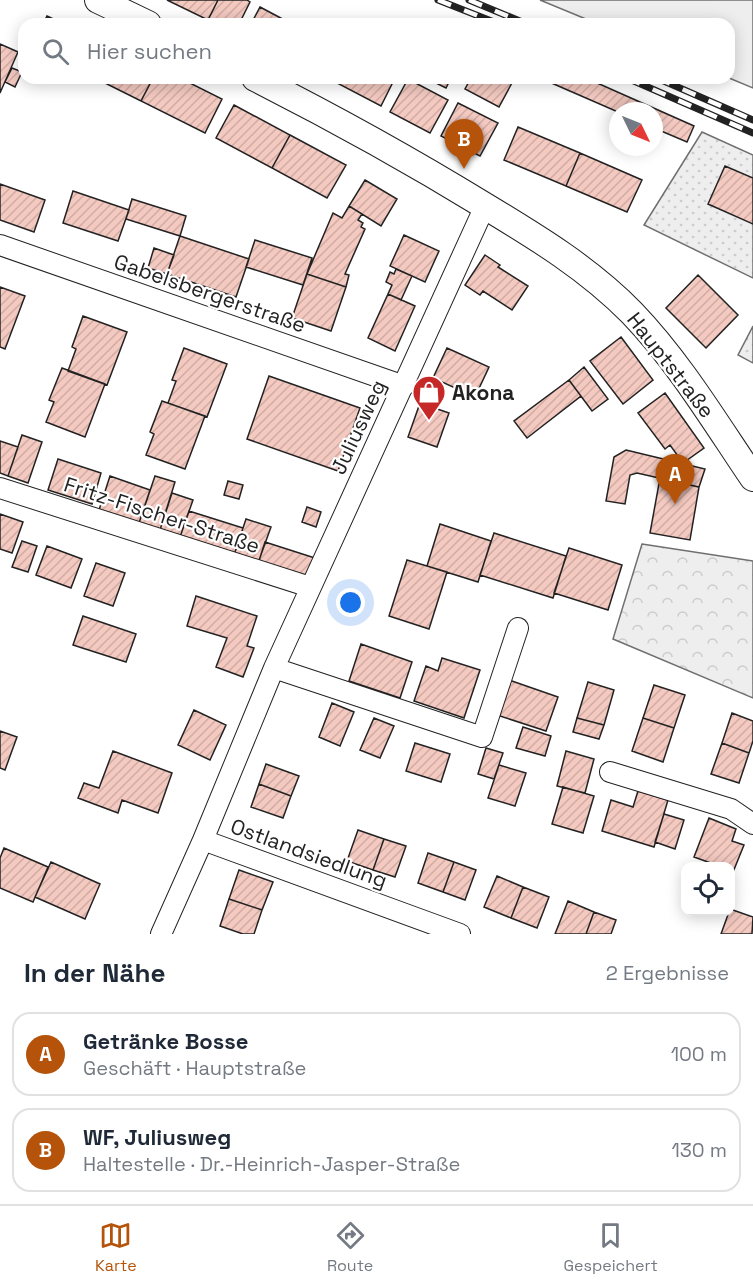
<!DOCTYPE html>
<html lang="de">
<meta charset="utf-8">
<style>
:root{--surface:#fff;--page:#f6f6f7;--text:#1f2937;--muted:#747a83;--line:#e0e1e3;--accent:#b45309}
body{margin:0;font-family:"Space Grotesk",sans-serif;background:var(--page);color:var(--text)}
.controls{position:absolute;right:18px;bottom:18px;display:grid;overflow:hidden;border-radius:12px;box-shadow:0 3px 15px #0003}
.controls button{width:54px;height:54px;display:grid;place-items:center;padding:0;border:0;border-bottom:2px solid var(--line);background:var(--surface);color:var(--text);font:30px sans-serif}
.compass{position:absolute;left:609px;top:102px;width:54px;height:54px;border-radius:50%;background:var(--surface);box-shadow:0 3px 15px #0003;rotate:133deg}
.you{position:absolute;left:351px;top:603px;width:21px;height:21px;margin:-15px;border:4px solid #fff;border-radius:50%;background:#1a73e8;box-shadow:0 0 0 9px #1a73e833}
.badge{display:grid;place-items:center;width:39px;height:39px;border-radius:50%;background:var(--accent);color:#fff;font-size:20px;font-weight:700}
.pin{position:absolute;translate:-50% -50px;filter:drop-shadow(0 2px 3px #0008)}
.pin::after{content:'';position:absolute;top:32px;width:21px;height:18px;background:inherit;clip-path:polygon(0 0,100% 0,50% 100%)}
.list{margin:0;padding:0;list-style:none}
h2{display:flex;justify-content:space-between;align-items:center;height:78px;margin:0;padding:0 24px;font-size:26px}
h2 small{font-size:20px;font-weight:400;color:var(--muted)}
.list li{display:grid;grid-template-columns:39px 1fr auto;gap:18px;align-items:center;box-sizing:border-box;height:84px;margin:0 12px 12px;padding:0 12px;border:2px solid var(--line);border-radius:18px}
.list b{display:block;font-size:22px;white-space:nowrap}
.list p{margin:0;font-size:20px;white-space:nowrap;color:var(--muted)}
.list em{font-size:20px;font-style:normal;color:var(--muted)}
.icon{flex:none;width:33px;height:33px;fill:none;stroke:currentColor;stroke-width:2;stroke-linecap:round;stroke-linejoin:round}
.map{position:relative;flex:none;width:753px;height:934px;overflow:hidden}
.search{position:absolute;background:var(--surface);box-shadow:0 3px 15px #0003;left:18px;right:18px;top:18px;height:66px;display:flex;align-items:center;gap:15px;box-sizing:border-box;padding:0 21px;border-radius:18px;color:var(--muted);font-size:22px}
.sheet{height:270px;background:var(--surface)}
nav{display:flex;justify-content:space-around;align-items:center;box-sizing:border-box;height:84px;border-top:2px solid var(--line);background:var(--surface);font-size:16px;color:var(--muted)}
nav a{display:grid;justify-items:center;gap:3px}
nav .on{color:var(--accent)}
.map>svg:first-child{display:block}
</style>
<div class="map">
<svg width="753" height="934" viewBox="0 0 753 934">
<defs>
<pattern id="grass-dots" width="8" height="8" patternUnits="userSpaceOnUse" patternTransform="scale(1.5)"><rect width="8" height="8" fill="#eee"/><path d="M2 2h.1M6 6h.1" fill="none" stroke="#ccc" stroke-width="1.8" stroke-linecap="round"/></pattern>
<pattern id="park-crowns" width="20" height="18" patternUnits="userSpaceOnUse" patternTransform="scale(1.5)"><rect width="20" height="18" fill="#eee"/><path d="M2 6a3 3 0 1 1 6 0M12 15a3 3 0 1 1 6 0" fill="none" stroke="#ccc"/></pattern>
<pattern id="building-hatch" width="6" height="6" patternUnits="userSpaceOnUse" patternTransform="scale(1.5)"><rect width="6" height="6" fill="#f3c9c0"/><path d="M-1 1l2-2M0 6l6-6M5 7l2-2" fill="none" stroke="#d0aca5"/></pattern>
</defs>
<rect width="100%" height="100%" fill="#fff"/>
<path fill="url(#grass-dots)" stroke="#6f6f6f" stroke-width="1.5" d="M702,132L753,155V278L644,225Z
M753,326V363L738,355Z"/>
<path fill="url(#park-crowns)" stroke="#6f6f6f" stroke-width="1.5" d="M642,544L753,561V698L613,639Z"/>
<path fill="#eee" stroke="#6f6f6f" stroke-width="1.5" d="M540,0H753V88L729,78V24H598Z"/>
<path fill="url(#building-hatch)" stroke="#222" stroke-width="1.5" d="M167,0H218L208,20Z
M218,0H247L250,2L239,24H216L208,20Z
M260,7L292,24H251Z
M47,16L64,24H43Z
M0,44L18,52L0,93Z
M12,68L22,72L15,87L5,82Z
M95,78H153L141,101Z
M153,78H180L222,99L205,133L141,101Z
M339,78H395L381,106L337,83Z
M426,78H451L446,88Z
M471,78H508L513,81L499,107L465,89Z
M540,78H586L694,126L687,142L654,128V111L618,112Z
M408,79L448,100L430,133L390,112Z
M458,103L498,123L480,156L441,136Z
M234,105L290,135L272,168L216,138Z
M518,127L580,153L566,186L504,160Z
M290,135L346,165L327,198L272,168Z
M580,153L642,180L627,212L566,186Z
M725,166L753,178V224L708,204Z
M365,180L397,199L381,226L349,206Z
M0,184L45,200L34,232L0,220Z
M73,191L129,210L118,241L63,223Z
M132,199L186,216L180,236L126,219Z
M349,206L362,214L358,220L363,223L361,227L365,229L345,274L349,275L346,287L307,274L333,213L342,218Z
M404,235L439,251L425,282L390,266Z
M180,236L249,259L236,297L167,274Z
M255,240L312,258L303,285L246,267Z
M154,248L174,255L167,274L148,268Z
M485,255L500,265L498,267L528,286L512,310L483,291L480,295L465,285Z
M396,269L412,276L401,300L388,294L392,285L386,282L390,272L394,274Z
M307,274L346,287L331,331L292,318Z
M698,275L738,315L706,348L666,308Z
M0,287L25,296L5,349L0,347Z
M388,294L415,306L395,351L368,338Z
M83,316L127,332L107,385L68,371L76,349L72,347Z
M621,337L653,380L623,404L590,361Z
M184,348L227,364L207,417L168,403L176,381L172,380Z
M447,348L489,367L475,397L433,378Z
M584,367L608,399L592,411L569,380Z
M62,368L105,384L85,437L46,422L54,402L49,400Z
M269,376L360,408L338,471L247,439Z
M569,380L581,396L527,438L514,421Z
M665,393L704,448L683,463L670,445L665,449L638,413Z
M162,401L205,416L185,469L146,455L154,434L150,432Z
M420,403L449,413L437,447L408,437Z
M22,435L42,442L28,483L8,476Z
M0,441L18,447L8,476L0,473Z
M626,450L705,469L699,487L637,473L630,475L625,504L606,501L614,457Z
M58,459L101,473L92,504L48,490Z
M110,476L150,490L139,523L99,510Z
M155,476L175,482L160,530L139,523Z
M660,478L699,487L690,540L650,533Z
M228,481L243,485L239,499L224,495Z
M172,493L193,500L180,537L160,530Z
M307,507L321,512L316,527L302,522Z
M189,511L243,528L234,555L180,537Z
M0,514L23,522L12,553L0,549Z
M246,519L271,527L258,563L234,555Z
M440,524L491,541L478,582L427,566Z
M494,533L566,556L553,598L480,575Z
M22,541L37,546L28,572L12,567Z
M265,542L318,559L309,584L257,567Z
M47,546L82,559L71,588L36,575Z
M569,548L622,565L608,610L554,593Z
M407,560L447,572L429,629L389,616Z
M96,563L125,573L113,606L84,596Z
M196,596L257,616L247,646L254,648L243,677L216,667L227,638L187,626Z
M83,616L136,634L126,662L73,645Z
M361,644L412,662L400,698L349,681Z
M442,658L480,670L464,718L414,701L426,666L438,671Z
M509,680L558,697L546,731L497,715Z
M588,682L614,690L604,725L577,718Z
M654,685L685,695L674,728L643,718Z
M332,703L354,712L340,746L319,737Z
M194,710L226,725L210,760L178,745Z
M732,713L753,721V741L749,753L722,743Z
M374,718L394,726L380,758L360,750Z
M577,718L604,725L599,739L573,732Z
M643,718L674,728L663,762L632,751Z
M523,727L551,736L545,756L516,748Z
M0,731L17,737L5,770L0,768Z
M415,743L450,754L441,782L406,771Z
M722,743L749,753L739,783L711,774Z
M486,748L503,753L494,779L478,774Z
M113,751L172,773L158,813L122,800L118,813L78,798L84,783L99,788Z
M566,751L594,759L585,793L557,786Z
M266,764L299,776L291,796L259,784Z
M499,765L526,773L515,806L488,798Z
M259,784L291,796L283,818L251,807Z
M563,787L594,796L583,833L552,824Z
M638,791L668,800L654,847L602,831L611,800L633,807Z
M664,814L684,820L675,849L655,842Z
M709,818L736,829L732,841L744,845L733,872L730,871V866H719L694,857Z
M358,830L384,839L373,870L347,861Z
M384,839L406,846L395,877L373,870Z
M4,848L48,867L33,902L0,888V858Z
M428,853L454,862L443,892L418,883Z
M51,862L100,884L85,919L35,897Z
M454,862L476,870L465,900L443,892Z
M239,870L273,882L262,910L229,899Z
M497,876L523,887L511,918L484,907Z
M523,887L549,897L537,928L511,918Z
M229,899L262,910L254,934H243L220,926Z
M568,901L594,912L586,934H555Z
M730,909L753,917L752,934H721Z
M594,912L616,920L611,934H586Z"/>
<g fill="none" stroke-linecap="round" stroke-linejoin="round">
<defs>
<path id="minor" d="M0,245L404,386
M0,488L310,587
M274,668L482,737L518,628
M610,772L731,809L753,824
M203,840L460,934
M161,934L203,840L274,668L485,206"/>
<path id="tertiary" d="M98,0L148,24
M255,78C334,118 410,160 485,206C538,238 589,269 632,313C679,362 715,422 753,478"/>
</defs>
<use href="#minor" stroke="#222" stroke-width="22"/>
<use href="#tertiary" stroke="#222" stroke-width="28"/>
<use href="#minor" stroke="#fff" stroke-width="20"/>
<use href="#tertiary" stroke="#fff" stroke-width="26"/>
<defs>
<path id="rail" d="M438,0L499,24
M469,0L527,24
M627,78L753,133
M657,78L753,120"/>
</defs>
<use href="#rail" stroke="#222" stroke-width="7"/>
<use href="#rail" stroke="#fff" stroke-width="4.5" stroke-dasharray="14" stroke-linecap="butt"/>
</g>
<defs>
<symbol id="shop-pin" viewBox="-11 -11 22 30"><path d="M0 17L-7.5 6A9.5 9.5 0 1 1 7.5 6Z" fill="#c62828" stroke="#fff"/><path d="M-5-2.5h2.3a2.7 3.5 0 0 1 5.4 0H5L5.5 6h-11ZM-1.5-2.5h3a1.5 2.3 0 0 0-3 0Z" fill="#fff"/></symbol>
</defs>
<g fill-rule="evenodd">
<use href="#shop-pin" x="410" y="373" width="38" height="52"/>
</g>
<g text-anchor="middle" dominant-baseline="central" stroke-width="4.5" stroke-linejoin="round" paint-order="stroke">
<g font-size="21" fill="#222" stroke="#fff">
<text transform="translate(210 293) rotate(19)">Gabelsbergerstraße</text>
<text transform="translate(671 365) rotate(52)">Hauptstraße</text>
<text transform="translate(358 427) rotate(-65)">Juliusweg</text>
<text transform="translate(162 515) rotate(18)">Fritz-Fischer-Straße</text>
<text transform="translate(309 853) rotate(20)">Ostlandsiedlung</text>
</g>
<g font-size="21" font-weight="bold" fill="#222" stroke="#fff" text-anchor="start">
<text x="452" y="392">Akona</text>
</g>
</g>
</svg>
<div class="controls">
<button><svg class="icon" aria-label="locate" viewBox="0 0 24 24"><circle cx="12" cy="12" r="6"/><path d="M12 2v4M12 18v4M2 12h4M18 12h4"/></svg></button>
</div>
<svg class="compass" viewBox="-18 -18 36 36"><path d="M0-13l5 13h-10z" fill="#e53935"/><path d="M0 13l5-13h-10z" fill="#747a83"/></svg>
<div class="you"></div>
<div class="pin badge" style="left:675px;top:504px">A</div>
<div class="pin badge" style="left:464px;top:169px">B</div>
<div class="search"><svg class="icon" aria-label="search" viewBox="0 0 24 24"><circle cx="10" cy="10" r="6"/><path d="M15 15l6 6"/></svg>Hier suchen</div>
</div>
<section class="sheet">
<h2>In der Nähe<small>2 Ergebnisse</small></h2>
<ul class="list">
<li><span class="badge">A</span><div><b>Getränke Bosse</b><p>Geschäft · Hauptstraße</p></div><em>100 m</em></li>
<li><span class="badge">B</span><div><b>WF, Juliusweg</b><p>Haltestelle · Dr.-Heinrich-Jasper-Straße</p></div><em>130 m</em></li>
</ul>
</section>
<nav>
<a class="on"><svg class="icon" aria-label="map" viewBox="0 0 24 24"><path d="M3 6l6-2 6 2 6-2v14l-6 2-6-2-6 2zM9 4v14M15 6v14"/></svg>Karte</a>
<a><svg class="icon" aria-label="directions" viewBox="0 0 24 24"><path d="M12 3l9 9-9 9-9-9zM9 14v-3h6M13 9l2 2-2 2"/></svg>Route</a>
<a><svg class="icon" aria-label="saved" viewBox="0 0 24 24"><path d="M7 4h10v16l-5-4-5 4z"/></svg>Gespeichert</a>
</nav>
